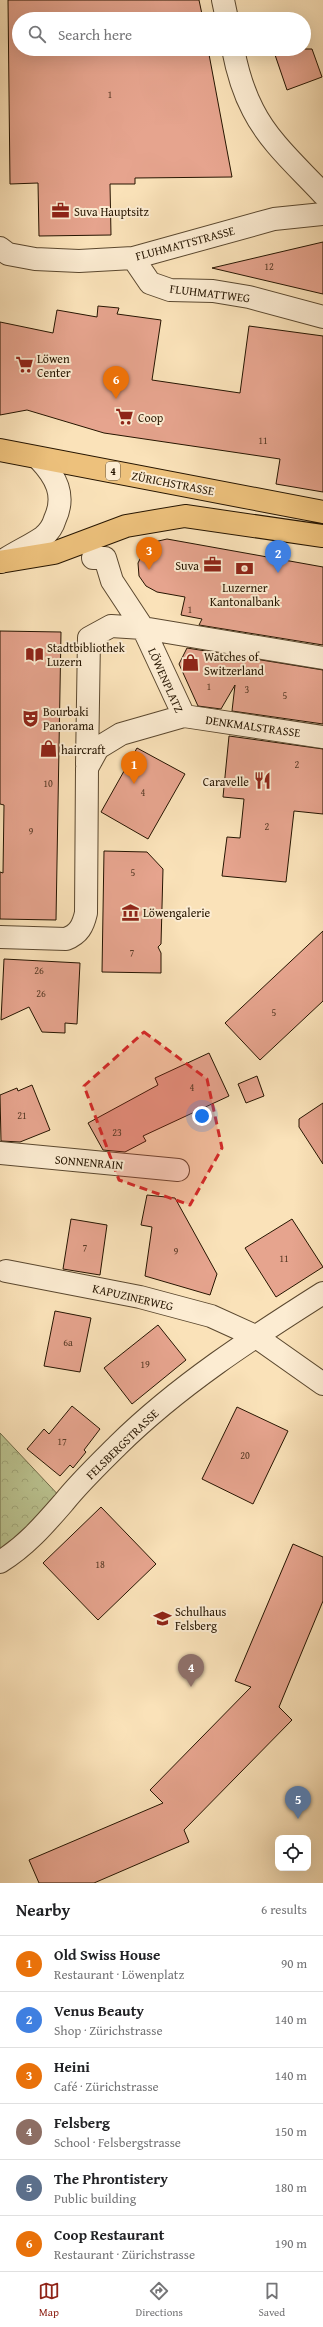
<!DOCTYPE html>
<meta charset="utf-8">
<style>
:root{--surface:#fff;--page:#f2f2f2;--text:#202124;--muted:#757577;--line:#e0e0e0;--accent:#8f2418}
body{margin:0;font-family:"Gentium Book Plus",serif;background:var(--page);color:var(--text)}
.controls{position:absolute;right:12px;bottom:12px;display:grid;overflow:hidden;border-radius:8px;box-shadow:0 4px 16px #0002}
.controls button{width:36px;height:36px;display:grid;place-items:center;padding:0;border:0;border-bottom:1px solid var(--line);background:var(--surface);color:var(--text);font:20px sans-serif}
.you{position:absolute;left:202px;top:1116px;width:14px;height:14px;margin:-10px;border:3px solid #fff;border-radius:50%;background:#1a73e8;box-shadow:0 0 0 6px #1a73e833}
.badge{display:grid;place-items:center;width:26px;height:26px;border-radius:50%;background:var(--accent);color:#fff;font-size:13px;font-weight:700}
.pin{position:absolute;translate:-50% -33px;filter:drop-shadow(0 1px 2px #0008)}
.pin::after{content:'';position:absolute;top:21px;width:14px;height:12px;background:inherit;clip-path:polygon(0 0,100% 0,50% 100%)}
.list{margin:0;padding:0;list-style:none}
h2{display:flex;justify-content:space-between;align-items:center;height:52px;margin:0;padding:0 16px;font-size:17px}
h2 small{font-size:13px;font-weight:400;color:var(--muted)}
.list li{display:grid;grid-template-columns:26px 1fr auto;gap:12px;align-items:center;box-sizing:border-box;height:56px;padding:0 16px;border-top:1px solid var(--line)}
.list b{display:block;font-size:15px;white-space:nowrap}
.list p{margin:0;font-size:13px;white-space:nowrap;color:var(--muted)}
.list em{font-size:13px;font-style:normal;color:var(--muted)}
.icon{flex:none;width:22px;height:22px;fill:none;stroke:currentColor;stroke-width:2;stroke-linecap:round;stroke-linejoin:round}
.map{position:relative;flex:none;width:323px;height:1883px;overflow:hidden}
.search{position:absolute;background:var(--surface);box-shadow:0 4px 16px #0002;left:12px;right:12px;top:12px;height:44px;display:flex;align-items:center;gap:10px;box-sizing:border-box;padding:0 14px;border-radius:22px;color:var(--muted);font-size:15px}
.sheet{height:388px;background:var(--surface)}
nav{display:flex;justify-content:space-around;align-items:center;box-sizing:border-box;height:56px;border-top:1px solid var(--line);background:var(--surface);font-size:11px;color:var(--muted)}
nav a{display:grid;justify-items:center;gap:2px}
nav .on{color:var(--accent)}
.map>svg:first-child{display:block}
</style>
<div class="map">
<svg width="323" height="1883" viewBox="0 0 323 1883">
<defs>
<pattern id="park-crowns" width="20" height="18" patternUnits="userSpaceOnUse"><rect width="20" height="18" fill="#bbc491"/><path d="M2 6a3 3 0 1 1 6 0M12 15a3 3 0 1 1 6 0" fill="none" stroke="#a1a87b"/></pattern>
</defs>
<rect width="100%" height="100%" fill="#fae2b9"/>
<filter id="stains"><feTurbulence type="fractalNoise" baseFrequency=".005" numOctaves="4"/><feColorMatrix values="0 0 0 0 .2 0 0 0 0 .09 0 0 0 0 .02 0 0 0 .5 -.17"/></filter>
<radialGradient id="worn" r=".72"><stop offset=".6" stop-color="#630" stop-opacity="0"/><stop offset="1" stop-color="#630" stop-opacity=".3"/></radialGradient>
<path fill="url(#park-crowns)" stroke="#706c49" d="M0,1433L64,1501L0,1562Z"/>
<path fill="#e6a48e" stroke="#261501" d="M8,0H199L203,19H19V49H208L232,177L135,178V184H110L111,235L39,236L38,183L10,184Z
M273,49H312L322,77L287,90Z
M323,242V294L212,268Z
M98,306L119,308L117,314L161,320L152,380L240,393L249,326L323,336V492L276,484L280,459L104,433L27,410L0,415V322L53,333L57,310L97,317Z
M167,539L323,567V645L199,625L202,619L181,615L185,597L157,592L146,586L139,576L138,563L145,549L154,542Z
M0,631L61,632L56,920L0,919V872L3,873L4,805L0,804Z
M187,648L323,670V724L232,711L235,685L221,709L198,706L179,664Z
M229,736L323,749V814L294,811L286,882L222,876L227,837L240,838L244,799L223,797Z
M137,748L185,774L148,839L101,812Z
M104,851L147,852L163,869L161,944L158,947L161,953V973L102,972Z
M323,931V1001L260,1060L225,1023Z
M4,959L80,963L77,1024L65,1023V1033L42,1032L29,1007L1,1020Z
M209,1053L229,1096L143,1136L146,1141L125,1152L103,1150L88,1123L158,1085L155,1078Z
M257,1076L264,1096L246,1103L238,1084Z
M32,1085L50,1130L20,1142L1,1141L0,1095L17,1088L18,1091Z
M323,1103V1164L299,1127V1119Z
M147,1195L175,1198L217,1274L210,1295L145,1276L152,1227L141,1225Z
M71,1219L107,1225L100,1275L63,1269Z
M292,1219L323,1267L276,1297L245,1248Z
M55,1311L91,1318L80,1372L44,1366Z
M158,1325L186,1360L132,1404L104,1368Z
M72,1406L100,1429L84,1450L86,1452L73,1468L70,1465L60,1476L27,1449L44,1429L49,1434Z
M237,1407L288,1431L253,1504L202,1479Z
M101,1507L156,1564L98,1620L43,1563Z
M293,1544L323,1557V1601L279,1707L292,1720L184,1830L189,1842L94,1883H39L29,1860L163,1803L150,1790L251,1687L235,1681Z"/>
<g fill="none" stroke-linecap="round" stroke-linejoin="round">
<defs>
<path id="street" d="M223,0L227,19
M233,49C237,70 243,91 253,110C269,142 299,168 323,194
M0,248L8,254L35,259L79,261L133,258L274,219L323,214
M133,258L150,283L170,290L213,291L249,297L323,317
M1,562C14,553 30,546 43,537C49,532 53,526 55,519C66,495 56,477 39,459
M184,716L323,737
M87,765L89,638L111,626L143,628L323,658
M0,937L66,939C79,934 83,926 86,913L87,768L98,748L121,734L184,716L143,628L112,581L105,558H93
M0,1153L178,1170
M6,1271L140,1297L211,1316L255,1336L323,1384
M0,1562C26,1546 44,1525 64,1502C80,1482 100,1463 118,1445C179,1385 252,1338 323,1293"/>
<path id="primary" d="M0,450L323,512
M0,562L54,553L126,526L185,516L323,536"/>
</defs>
<use href="#street" stroke="#5b482f" stroke-width="24"/>
<use href="#primary" stroke="#261501" stroke-width="24"/>
<use href="#street" stroke="#fcecd2" stroke-width="22"/>
<use href="#primary" stroke="#edc17c" stroke-width="22"/>
</g>
<path fill="#d62828" fill-opacity="0.2" stroke="#d62828" stroke-width="3" stroke-dasharray="8 5" stroke-linejoin="round" d="M144,1032L207,1079L222,1148L190,1205L119,1180L84,1086Z"/>
<defs>
<symbol id="office-bare" viewBox="-9 -9 18 18"><path d="M-6-3h4V-5.5h4V-3h4V5H-6ZM-1-4.5V-3h2v-1.5ZM-6 0V1H6V0Z" fill="#8f2418" stroke="#fcecd2" stroke-width="2.5" paint-order="stroke"/></symbol>
<symbol id="supermarket-bare" viewBox="-9 -9 18 18"><path d="M-6-5.5h2.5l.6 2H6L4.5 2H-2.5L-4.4-4H-6ZM-1.5 3.2a1.3 1.3 0 1 0 .1 0ZM3 3.2a1.3 1.3 0 1 0 .1 0Z" fill="#8f2418" stroke="#fcecd2" stroke-width="2.5" paint-order="stroke"/></symbol>
<symbol id="bank-bare" viewBox="-9 -9 18 18"><path d="M-6-4H6V4H-6ZM0-2.3a2.3 2.3 0 1 0 0 4.6a2.3 2.3 0 1 0 0-4.6Z" fill="#8f2418" stroke="#fcecd2" stroke-width="2.5" paint-order="stroke"/></symbol>
<symbol id="library-bare" viewBox="-9 -9 18 18"><path d="M-6-4Q-3-5.5-.7-3.5V5Q-3 3-6 4ZM6-4Q3-5.5 .7-3.5V5Q3 3 6 4Z" fill="#8f2418" stroke="#fcecd2" stroke-width="2.5" paint-order="stroke"/></symbol>
<symbol id="shop-bare" viewBox="-9 -9 18 18"><path d="M-5-2.5h2.3a2.7 3.5 0 0 1 5.4 0H5L5.5 6h-11ZM-1.5-2.5h3a1.5 2.3 0 0 0-3 0Z" fill="#8f2418" stroke="#fcecd2" stroke-width="2.5" paint-order="stroke"/></symbol>
<symbol id="theatre-bare" viewBox="-9 -9 18 18"><path d="M-5-5.5Q0-4 5-5.5V0Q5 5 0 6Q-5 5-5 0ZM-3.3-2.5H-1v1.5H-3.3ZM1-2.5H3.3v1.5H1ZM-2.8 1Q0 5.5 2.8 1Z" fill="#8f2418" stroke="#fcecd2" stroke-width="2.5" paint-order="stroke"/></symbol>
<symbol id="restaurant-bare" viewBox="-9 -9 18 18"><path d="M-5-6h1v4h1v-4h1v4h1v-4h1v5L-1.5 .5V6h-2V.5L-5-1ZM5-6V6H3V1.5H1.5Q1.5-4 5-6Z" fill="#8f2418" stroke="#fcecd2" stroke-width="2.5" paint-order="stroke"/></symbol>
<symbol id="museum-bare" viewBox="-9 -9 18 18"><path d="M0-6L6-3V-2H-6V-3ZM-5-1h2V3h-2ZM-1-1h2V3h-2ZM3-1h2V3H3ZM-6 4H6V6H-6Z" fill="#8f2418" stroke="#fcecd2" stroke-width="2.5" paint-order="stroke"/></symbol>
<symbol id="school-bare" viewBox="-9 -9 18 18"><path d="M0-5L7-2L0 1L-7-2ZM-4 1L0 2.5L4 1V4Q0 6-4 4Z" fill="#8f2418" stroke="#fcecd2" stroke-width="2.5" paint-order="stroke"/></symbol>
</defs>
<g fill-rule="evenodd">
<use href="#office-bare" x="48" y="198" width="25" height="25"/>
<use href="#supermarket-bare" x="12" y="352" width="25" height="25"/>
<use href="#supermarket-bare" x="112" y="404" width="25" height="25"/>
<use href="#office-bare" x="200" y="552" width="25" height="25"/>
<use href="#bank-bare" x="232" y="556" width="25" height="25"/>
<use href="#library-bare" x="22" y="642" width="25" height="25"/>
<use href="#shop-bare" x="178" y="650" width="25" height="25"/>
<use href="#theatre-bare" x="18" y="706" width="25" height="25"/>
<use href="#shop-bare" x="36" y="736" width="25" height="25"/>
<use href="#restaurant-bare" x="250" y="768" width="25" height="25"/>
<use href="#museum-bare" x="118" y="900" width="25" height="25"/>
<use href="#school-bare" x="150" y="1606" width="25" height="25"/>
</g>
<g text-anchor="middle" dominant-baseline="central" stroke-width="4" stroke-linejoin="round" paint-order="stroke">
<g font-size="10" fill="#563924">
<text x="110" y="94">1</text>
<text x="269" y="266">12</text>
<text x="263" y="440">11</text>
<text x="190" y="609">1</text>
<text x="209" y="686">1</text>
<text x="247" y="689">3</text>
<text x="285" y="695">5</text>
<text x="297" y="764">2</text>
<text x="48" y="783">10</text>
<text x="143" y="792">4</text>
<text x="267" y="826">2</text>
<text x="31" y="831">9</text>
<text x="133" y="872">5</text>
<text x="132" y="952">7</text>
<text x="39" y="970">26</text>
<text x="41" y="993">26</text>
<text x="274" y="1012">5</text>
<text x="192" y="1087">4</text>
<text x="22" y="1115">21</text>
<text x="117" y="1132">23</text>
<text x="85" y="1247">7</text>
<text x="176" y="1251">9</text>
<text x="284" y="1258">11</text>
<text x="68" y="1342">6a</text>
<text x="145" y="1364">19</text>
<text x="62" y="1441">17</text>
<text x="245" y="1455">20</text>
<text x="100" y="1564">18</text>
</g>
<rect fill="#fcecd2" stroke="#665640" stroke-width="1" x="106" y="462" width="14" height="18" rx="3"/>
<g font-size="11" font-weight="bold" fill="#261501">
<text x="113" y="471">4</text>
</g>
<g font-size="12" fill="#261501" stroke="#fcecd2" text-anchor="start">
<text x="74" y="211">Suva Hauptsitz</text>
<text x="37" y="358">Löwen<tspan x="37" dy="14">Center</tspan></text>
<text x="138" y="417">Coop</text>
<text x="199" y="565" text-anchor="end">Suva</text>
<text x="245" y="587" text-anchor="middle">Luzerner<tspan x="245" dy="14">Kantonalbank</tspan></text>
<text x="47" y="647">Stadtbibliothek<tspan x="47" dy="14">Luzern</tspan></text>
<text x="204" y="656">Watches of<tspan x="204" dy="14">Switzerland</tspan></text>
<text x="43" y="711">Bourbaki<tspan x="43" dy="14">Panorama</tspan></text>
<text x="61" y="749">haircraft</text>
<text x="249" y="781" text-anchor="end">Caravelle</text>
<text x="143" y="912">Löwengalerie</text>
<text x="175" y="1611">Schulhaus<tspan x="175" dy="14">Felsberg</tspan></text>
</g>
<g font-size="12" fill="#261501" stroke="#fcecd2">
<text transform="translate(185 243) rotate(-15)">FLUHMATTSTRASSE</text>
<text transform="translate(210 293) rotate(7)">FLUHMATTWEG</text>
<text transform="translate(173 483) rotate(11)">ZÜRICHSTRASSE</text>
<text transform="translate(166 680) rotate(66)">LÖWENPLATZ</text>
<text transform="translate(253 726) rotate(8)">DENKMALSTRASSE</text>
<text transform="translate(89 1162) rotate(5)">SONNENRAIN</text>
<text transform="translate(133 1297) rotate(13)">KAPUZINERWEG</text>
<text transform="translate(122 1444) rotate(-44)">FELSBERGSTRASSE</text>
</g>
</g>
<rect width="100%" height="100%" filter="url(#stains)"/>
<rect width="100%" height="100%" fill="url(#worn)"/>
</svg>
<div class="controls">
<button><svg class="icon" aria-label="locate" viewBox="0 0 24 24"><circle cx="12" cy="12" r="6"/><path d="M12 2v4M12 18v4M2 12h4M18 12h4"/></svg></button>
</div>
<div class="you"></div>
<div class="pin badge" style="left:134px;top:784px;background:#e8710a">1</div>
<div class="pin badge" style="left:278px;top:573px;background:#3f7fe0">2</div>
<div class="pin badge" style="left:149px;top:570px;background:#e8710a">3</div>
<div class="pin badge" style="left:191px;top:1687px;background:#8d6e63">4</div>
<div class="pin badge" style="left:298px;top:1819px;background:#5c6f8a">5</div>
<div class="pin badge" style="left:116px;top:399px;background:#e8710a">6</div>
<div class="search"><svg class="icon" aria-label="search" viewBox="0 0 24 24"><circle cx="10" cy="10" r="6"/><path d="M15 15l6 6"/></svg>Search here</div>
</div>
<section class="sheet">
<h2>Nearby<small>6 results</small></h2>
<ul class="list">
<li><span class="badge" style="background:#e8710a">1</span><div><b>Old Swiss House</b><p>Restaurant · Löwenplatz</p></div><em>90 m</em></li>
<li><span class="badge" style="background:#3f7fe0">2</span><div><b>Venus Beauty</b><p>Shop · Zürichstrasse</p></div><em>140 m</em></li>
<li><span class="badge" style="background:#e8710a">3</span><div><b>Heini</b><p>Café · Zürichstrasse</p></div><em>140 m</em></li>
<li><span class="badge" style="background:#8d6e63">4</span><div><b>Felsberg</b><p>School · Felsbergstrasse</p></div><em>150 m</em></li>
<li><span class="badge" style="background:#5c6f8a">5</span><div><b>The Phrontistery</b><p>Public building</p></div><em>180 m</em></li>
<li><span class="badge" style="background:#e8710a">6</span><div><b>Coop Restaurant</b><p>Restaurant · Zürichstrasse</p></div><em>190 m</em></li>
</ul>
</section>
<nav>
<a class="on"><svg class="icon" aria-label="map" viewBox="0 0 24 24"><path d="M3 6l6-2 6 2 6-2v14l-6 2-6-2-6 2zM9 4v14M15 6v14"/></svg>Map</a>
<a><svg class="icon" aria-label="directions" viewBox="0 0 24 24"><path d="M12 3l9 9-9 9-9-9zM9 14v-3h6M13 9l2 2-2 2"/></svg>Directions</a>
<a><svg class="icon" aria-label="saved" viewBox="0 0 24 24"><path d="M7 4h10v16l-5-4-5 4z"/></svg>Saved</a>
</nav>
